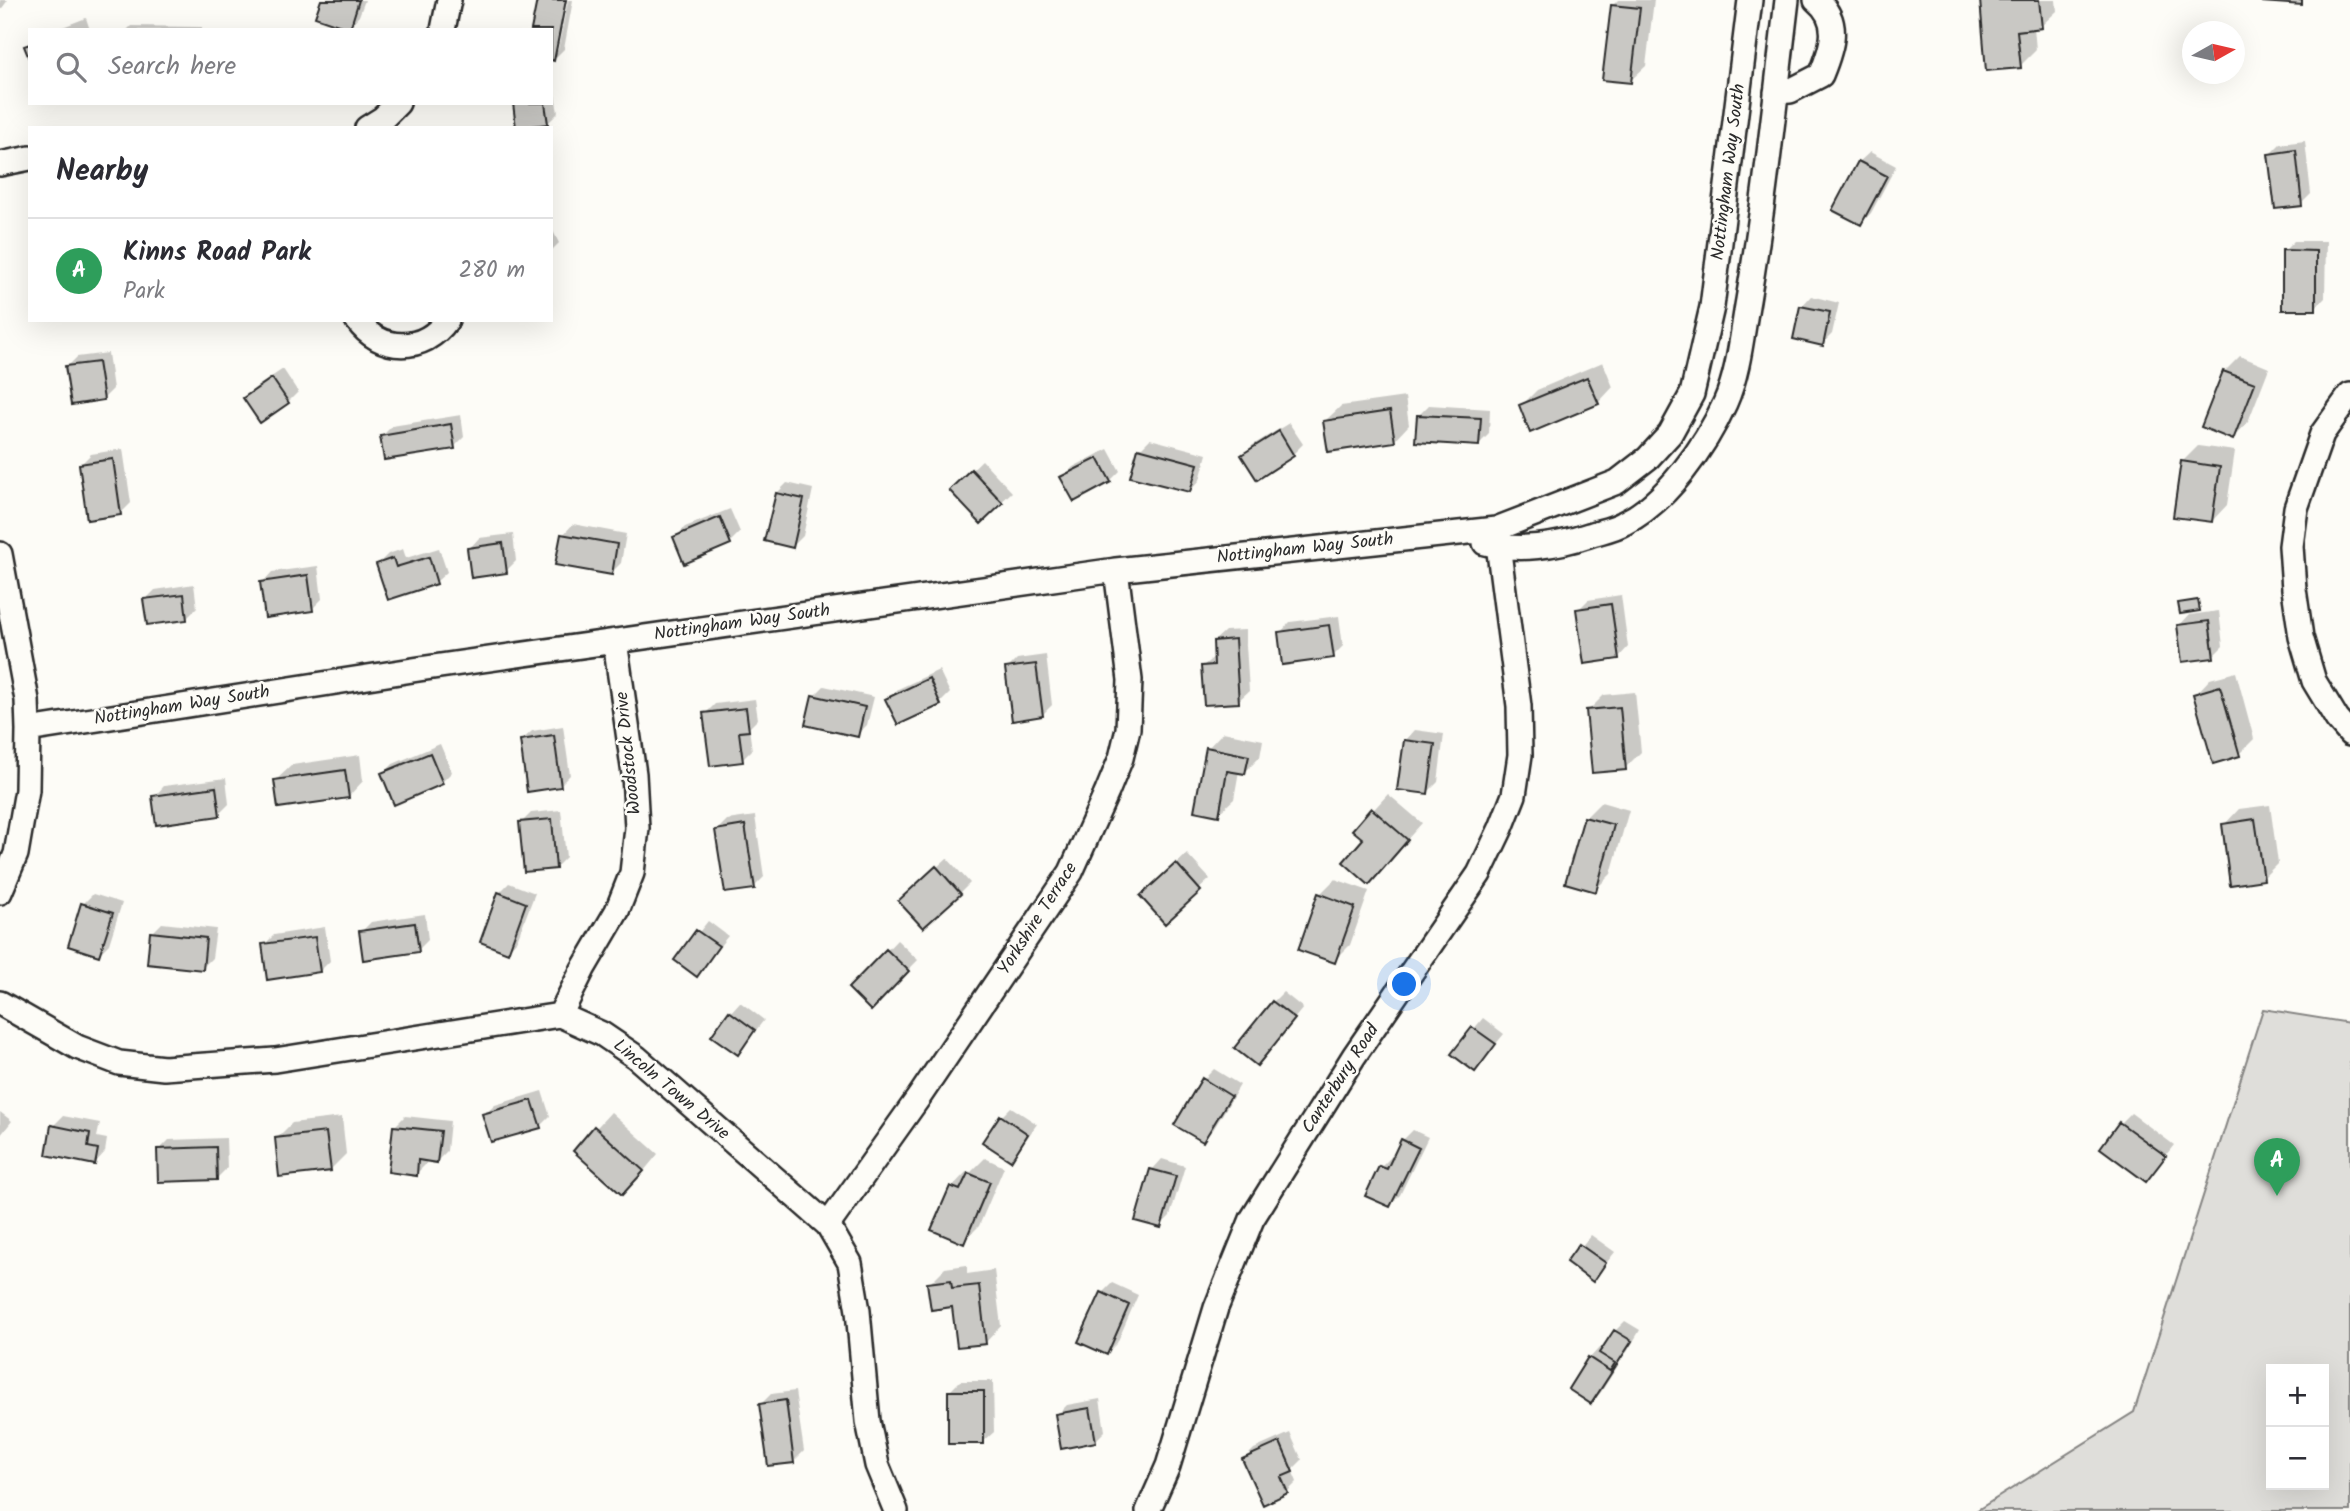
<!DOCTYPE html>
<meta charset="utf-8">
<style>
:root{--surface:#fff;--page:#f7f7f7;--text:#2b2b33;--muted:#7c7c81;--line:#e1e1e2;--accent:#b45309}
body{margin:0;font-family:Kalam,sans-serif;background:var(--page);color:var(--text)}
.controls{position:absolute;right:21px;bottom:21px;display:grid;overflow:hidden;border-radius:0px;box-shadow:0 7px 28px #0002}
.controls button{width:63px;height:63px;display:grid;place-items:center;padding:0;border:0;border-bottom:2px solid var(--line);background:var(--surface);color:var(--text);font:35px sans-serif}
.compass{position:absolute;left:2182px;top:21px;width:63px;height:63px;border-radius:50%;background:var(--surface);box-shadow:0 7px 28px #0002;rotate:82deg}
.you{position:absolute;left:1405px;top:985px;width:24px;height:24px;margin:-18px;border:5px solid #fff;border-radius:50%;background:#1a73e8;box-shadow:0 0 0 10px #1a73e833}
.badge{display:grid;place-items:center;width:46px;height:46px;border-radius:50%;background:var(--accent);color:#fff;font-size:23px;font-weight:700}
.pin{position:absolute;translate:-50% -58px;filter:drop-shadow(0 2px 4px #0008)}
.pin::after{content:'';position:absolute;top:37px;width:24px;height:21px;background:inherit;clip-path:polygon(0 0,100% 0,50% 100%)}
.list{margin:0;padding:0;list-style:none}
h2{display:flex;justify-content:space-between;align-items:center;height:91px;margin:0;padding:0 28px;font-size:30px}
h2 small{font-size:23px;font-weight:400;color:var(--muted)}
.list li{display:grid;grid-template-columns:46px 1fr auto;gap:21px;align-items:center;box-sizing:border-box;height:105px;padding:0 28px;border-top:2px solid var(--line)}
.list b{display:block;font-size:26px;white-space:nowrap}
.list p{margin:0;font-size:23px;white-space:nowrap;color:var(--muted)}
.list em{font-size:23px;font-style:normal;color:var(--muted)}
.icon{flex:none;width:38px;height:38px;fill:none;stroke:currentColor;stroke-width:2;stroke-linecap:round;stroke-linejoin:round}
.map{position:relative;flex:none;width:2350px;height:1511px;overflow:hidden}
.search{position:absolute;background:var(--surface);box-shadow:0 7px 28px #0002;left:28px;top:28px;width:525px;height:77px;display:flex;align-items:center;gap:18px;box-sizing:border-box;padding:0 24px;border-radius:0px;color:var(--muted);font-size:26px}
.panel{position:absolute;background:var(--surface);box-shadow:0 7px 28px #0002;left:28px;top:126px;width:525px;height:196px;border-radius:0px}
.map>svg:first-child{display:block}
</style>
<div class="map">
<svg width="2350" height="1511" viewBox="0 0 2350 1511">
<rect width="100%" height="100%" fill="#fdfcf7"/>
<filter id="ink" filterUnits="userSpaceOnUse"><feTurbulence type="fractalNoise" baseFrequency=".0143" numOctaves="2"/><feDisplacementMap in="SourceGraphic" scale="14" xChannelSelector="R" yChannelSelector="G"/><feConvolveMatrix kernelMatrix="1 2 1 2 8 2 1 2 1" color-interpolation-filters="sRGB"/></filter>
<g filter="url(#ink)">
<path fill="#dfdeda" stroke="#858482" stroke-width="2" fill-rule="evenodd" d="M2263,1009L2350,1023V1511H1976L2134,1412ZM2271,1369H2324V1485H2271Z"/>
<path fill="#0003" d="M0,0H8L0,11Z
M322,0H365L359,16L349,27Z
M539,0H564L555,50H558L568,0H573L564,49L554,59L551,30Z
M1618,0H1654L1646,66L1630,81L1613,5Z
M1982,0H2056L2057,11L2041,26L2034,27L2036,50L2020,66Z
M86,18L90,30H55Z
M131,26L202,27V30H127Z
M553,81L558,113L548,123L514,103H551V82Z
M2305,141L2311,194L2301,204L2270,154L2280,144Z
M1870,152L1896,166L1871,213L1861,223L1859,162Z
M551,227L559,243L551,251Z
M2294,241H2326L2325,298L2315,308L2284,251Z
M1811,296L1839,303L1832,334L1822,344L1801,307Z
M108,353L113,389L103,399L67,367L77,357Z
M2240,356L2269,368L2248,422L2233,438L2224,372Z
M1603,362L1613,387L1598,403L1521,406L1537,390Z
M283,369L298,392L288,402L245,398L255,388Z
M1405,397L1409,425L1394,441L1325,421L1341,406Z
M1429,405L1490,409L1489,434L1479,444L1419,415Z
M461,415L464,437L454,447L382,436L392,426Z
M1289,423L1303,444L1293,454L1257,477L1243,455L1253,445Z
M1150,439L1207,454L1200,480L1190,491L1140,449Z
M2198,446L2235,451L2227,505L2212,521L2182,462Z
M123,449L131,503L120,514L81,464L91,454Z
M1108,449L1120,471L1110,481L1063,477L1073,467Z
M982,460L1012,492L981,521L951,490Z
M787,483L813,489L803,536L793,546L777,493Z
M730,509L740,532L730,542L675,538L685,527Z
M573,524L626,534L621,563L611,573L563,535Z
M513,534L516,561L506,571L469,549L479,538Z
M439,548L447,572L436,582L389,598L378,564L388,554L403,549L406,558Z
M318,566L322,599L312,609L262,583L272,572Z
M194,584L197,608L187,618L145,600L155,590Z
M1621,595L1628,647L1618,658L1578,610L1588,600Z
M2219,611L2223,646L2213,656L2179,626L2189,615Z
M1339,616L1343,646L1333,656L1280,633L1290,622Z
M1245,630L1249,691L1238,701L1203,666L1215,656L1214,641L1225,631Z
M1046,655L1052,705L1042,715L1007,669L1017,659Z
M939,670L950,693L940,703L888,699L898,689Z
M2236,672L2254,739L2239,754L2195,695L2210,679Z
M824,686L874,697L867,725L857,735L814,696Z
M1635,692L1641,752L1625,768L1588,711L1604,695Z
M755,699L758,719L749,728L752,750L742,760L705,714L715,704Z
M563,726L570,775L560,785L521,741L532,731Z
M1415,730L1444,734L1438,782L1427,793L1405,741Z
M1223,732L1263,740L1260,757L1245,772L1239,771L1234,799L1218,814L1208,748Z
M440,744L452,772L442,782L383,774L393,764Z
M360,755L363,781L348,797L276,780L292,765Z
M226,778L229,804L219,814L154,797L164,786Z
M1388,794L1422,823L1369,882L1365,839L1355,830Z
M1601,802L1629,810L1611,874L1595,890L1585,818Z
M2270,805L2278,863L2263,878L2224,825L2239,809Z
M561,810L566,857L556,867L521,823L531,813Z
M755,816L764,877L754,887L717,830L727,820Z
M1187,854L1210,879L1165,921L1152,886Z
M947,858L970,883L960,893L911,891Z
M1335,879L1369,891L1350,945L1334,961L1320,894Z
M509,883L535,893L517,940L507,951L499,893Z
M93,894L122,903L109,944L99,954L83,904Z
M425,914L428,940L418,950L361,932L371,922Z
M708,921L728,936L697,974L677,960Z
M162,923L216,929L212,958L202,968L152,933Z
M325,927L330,961L320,971L264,945L274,935Z
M897,940L918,960L871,1008L851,988Z
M1283,992L1303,1008L1257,1064L1273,1002Z
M740,1002L764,1020L738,1053L730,1013Z
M1483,1018L1504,1034L1474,1070L1453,1054Z
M1214,1069L1240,1085L1213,1130L1202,1140L1204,1079Z
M542,1091L550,1116L540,1126L484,1115L495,1105Z
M1011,1107L1037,1124L1020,1148L1010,1158L1001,1117Z
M0,1112L12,1121L0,1136Z
M611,1112L658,1154L638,1178L575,1151Z
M2131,1113L2174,1145L2146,1180L2121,1123Z
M63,1116L100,1123L97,1137L107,1139L105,1152L95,1163L53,1126Z
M405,1116L450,1121L447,1151L437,1161L427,1159L426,1164L416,1174L395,1126Z
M342,1117L346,1154L330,1170L276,1139L292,1123Z
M1413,1130L1428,1137L1400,1195L1390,1205L1381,1167L1391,1157L1394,1158L1403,1140Z
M226,1138L227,1168L217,1178L159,1150L169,1140Z
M985,1158L1004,1167L979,1226L963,1242L934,1229L952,1187L967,1171L971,1172Z
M1162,1159L1185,1166L1170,1216L1160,1226L1152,1170Z
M1591,1235L1615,1252L1593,1280L1568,1262Z
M967,1265V1274L994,1270L1001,1326L986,1342L954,1305L929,1284L945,1268Z
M1112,1283L1138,1295L1117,1343L1107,1353L1102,1293Z
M1625,1321L1640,1330L1627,1352L1618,1360L1620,1362L1601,1392L1591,1402L1589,1359L1599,1348L1603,1351L1615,1331Z
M960,1381H993L994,1432L983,1442L950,1391Z
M795,1391L804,1451L794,1461L761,1404L771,1394Z
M1100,1399L1105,1431L1095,1441L1057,1415L1067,1405Z
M1290,1433L1302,1460L1292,1470L1297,1482L1287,1492L1244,1459L1254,1449Z"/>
<path fill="#c9c8c4" stroke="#2b2b2b" stroke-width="2" d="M321,0H359L350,29L315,17Z
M537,0H566L554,61L551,60V30H531Z
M1980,0H2039L2042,28L2017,31L2021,68L1986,71Z
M2262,0H2302V5L2262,2Z
M1611,5L1640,8L1631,83L1602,80Z
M30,44V61L24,46Z
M513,103H545L548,124L516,128Z
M2296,150L2302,206L2275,209L2268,154Z
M1858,161L1887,176L1861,225L1832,210Z
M2282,250L2316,251V310H2282Z
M1800,306L1830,312L1823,346L1793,339Z
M98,362L104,400L71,405L65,366Z
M2223,371L2255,383L2233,440L2201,427Z
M1587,377L1599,404L1530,433L1519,405Z
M272,378L289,403L260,423L243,398Z
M1390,411L1395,442L1328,452L1323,421Z
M1417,415L1481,418L1479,446L1415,442Z
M451,424L455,449L384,460L380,436Z
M1279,431L1294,456L1257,480L1241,455Z
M1138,448L1198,464L1190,492L1130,477Z
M1098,458L1111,482L1074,502L1060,477Z
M113,459L121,515L87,520L79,464Z
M2181,461L2220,467L2212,522L2173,517Z
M971,469L1003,503L981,524L949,490Z
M776,493L804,499L793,548L764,541Z
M720,517L731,544L684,564L673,537Z
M561,534L617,544L612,575L555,565Z
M503,543L507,573L471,578L467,548Z
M429,557L437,584L388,600L376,564L393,558L396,567Z
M308,575L313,611L265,618L260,582Z
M184,594L187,620L147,625L143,599Z
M2198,600L2200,611L2180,614L2178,603Z
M1611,604L1619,659L1584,664L1576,609Z
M2209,621L2214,658L2182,662L2177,625Z
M1329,625L1334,658L1282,665L1278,632Z
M1235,639L1239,703L1204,705L1201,666L1214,665L1213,641Z
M1036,664L1043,716L1012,721L1005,668Z
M929,678L941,705L898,725L885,699Z
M2220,686L2240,756L2213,764L2193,694Z
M812,695L865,707L858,737L805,725Z
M1620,707L1626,770L1592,773L1586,710Z
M746,708L749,731L739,732L743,762L710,766L703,713Z
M554,735L561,787L527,792L520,740Z
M1404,740L1435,744L1428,794L1397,790Z
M1206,747L1249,756L1245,774L1227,771L1219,816L1194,811Z
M430,753L443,784L394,805L381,773Z
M345,770L349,798L278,808L274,780Z
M216,787L220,816L156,825L152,796Z
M1371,808L1408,840L1369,885L1343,862L1363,839L1352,830Z
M1584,817L1614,825L1596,892L1565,883Z
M552,819L556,869L524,872L519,822Z
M2255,819L2264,880L2230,885L2222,824Z
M745,825L755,889L725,893L715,830Z
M1176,863L1201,891L1165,924L1140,896Z
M936,866L961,894L923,928L898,901Z
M498,892L526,903L508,953L480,942Z
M1318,893L1355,907L1335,963L1298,950Z
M81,903L113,913L99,956L68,946Z
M415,923L419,952L363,960L359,931Z
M696,930L719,946L697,977L674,960Z
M150,932L206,938L203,970L147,964Z
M315,937L320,972L267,980L262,944Z
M886,949L909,971L871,1011L848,988Z
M1272,1001L1295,1019L1257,1066L1234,1048Z
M729,1011L755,1030L738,1055L711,1036Z
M1472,1027L1496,1044L1475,1072L1451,1054Z
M1202,1078L1231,1096L1203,1142L1174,1125Z
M532,1100L541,1128L491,1142L482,1114Z
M1000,1115L1028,1134L1011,1161L982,1142Z
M2119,1122L2166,1156L2146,1182L2100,1148Z
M51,1125L90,1133L88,1147L98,1149L95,1165L46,1155Z
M393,1126L441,1131L437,1163L418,1160L417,1176L388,1172Z
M594,1126L644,1171L622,1195L573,1151Z
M326,1132L331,1171L279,1177L275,1138Z
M1401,1139L1419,1148L1390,1207L1365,1196L1379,1166L1387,1169Z
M216,1147L217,1180L158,1182L157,1149Z
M1150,1169L1176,1176L1161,1228L1135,1221Z
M968,1173L990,1182L964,1244L931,1230L950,1186L960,1190Z
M1579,1244L1606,1263L1593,1282L1566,1262Z
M951,1280L952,1288L979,1285L986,1344L957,1347L952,1307L931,1310L927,1283Z
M1101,1292L1129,1305L1107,1355L1078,1342Z
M1614,1330L1632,1341L1591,1404L1568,1389L1588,1357L1610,1371L1615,1363L1599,1353Z
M948,1391H984V1444H948Z
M786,1400L794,1463L768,1466L759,1404Z
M1090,1408L1096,1442L1061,1449L1055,1414Z
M1280,1442L1293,1472L1281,1477L1288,1493L1263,1505L1242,1459Z"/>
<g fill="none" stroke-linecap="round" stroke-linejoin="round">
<defs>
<path id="minor" d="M443,30L449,0
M1776,92L1790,91L1821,75C1832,48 1842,21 1816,0
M367,128L383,118L398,103
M0,164L30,158
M357,320C380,353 424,353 447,320
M2350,395L2322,434L2296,508L2291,546L2294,589L2301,637L2314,681L2337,719L2350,734
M1485,543C1518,552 1557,546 1589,535C1601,531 1614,529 1624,523C1666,503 1706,445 1725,403C1739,372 1742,333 1748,300C1765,200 1775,100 1787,0
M0,554L27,700L28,730L27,790L16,854L0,892
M28,730L419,669L1116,570L1496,529L1617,482L1648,458L1670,434L1692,394L1712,307L1750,0
M0,1003L77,1047L119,1063L164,1068L275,1060L560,1015L602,1034L636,1057L828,1225L850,1263L858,1311L868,1421L877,1465L896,1511
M560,1015L583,969L617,911L632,873L637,828L634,774L615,641
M828,1225L919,1097L1071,872L1107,792L1121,758L1128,729L1130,680L1116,570
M1148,1511L1168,1466L1216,1308L1252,1219L1354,1056L1479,874L1501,828L1514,795L1520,755L1519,706L1496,529"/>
</defs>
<use href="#minor" stroke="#2b2b2b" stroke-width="28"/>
<use href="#minor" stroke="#fdfcf7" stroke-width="23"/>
</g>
</g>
<g text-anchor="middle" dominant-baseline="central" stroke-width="5" stroke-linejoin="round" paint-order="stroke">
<g font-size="18" fill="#2b2b2b" stroke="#fdfcf7">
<text transform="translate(1729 172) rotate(-83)">Nottingham Way South</text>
<text transform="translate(1305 549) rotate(-6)">Nottingham Way South</text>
<text transform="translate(742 623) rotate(-8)">Nottingham Way South</text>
<text transform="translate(182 706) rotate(-9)">Nottingham Way South</text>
<text transform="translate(629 753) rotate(-96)">Woodstock Drive</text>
<text transform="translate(1038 919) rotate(-57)">Yorkshire Terrace</text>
<text transform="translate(1341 1079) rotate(-57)">Canterbury Road</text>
<text transform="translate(671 1090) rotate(40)">Lincoln Town Drive</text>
</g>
</g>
</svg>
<div class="controls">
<button>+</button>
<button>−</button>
</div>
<svg class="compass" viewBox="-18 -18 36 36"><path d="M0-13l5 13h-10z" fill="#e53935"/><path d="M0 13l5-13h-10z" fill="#7c7c81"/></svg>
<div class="you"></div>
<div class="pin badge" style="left:2277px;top:1196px;background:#2e9e5b">A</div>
<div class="search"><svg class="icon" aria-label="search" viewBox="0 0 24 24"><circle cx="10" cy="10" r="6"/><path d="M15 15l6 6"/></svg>Search here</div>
<section class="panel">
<h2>Nearby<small></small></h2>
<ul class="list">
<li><span class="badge" style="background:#2e9e5b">A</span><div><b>Kinns Road Park</b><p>Park</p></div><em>280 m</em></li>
</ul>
</section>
</div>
